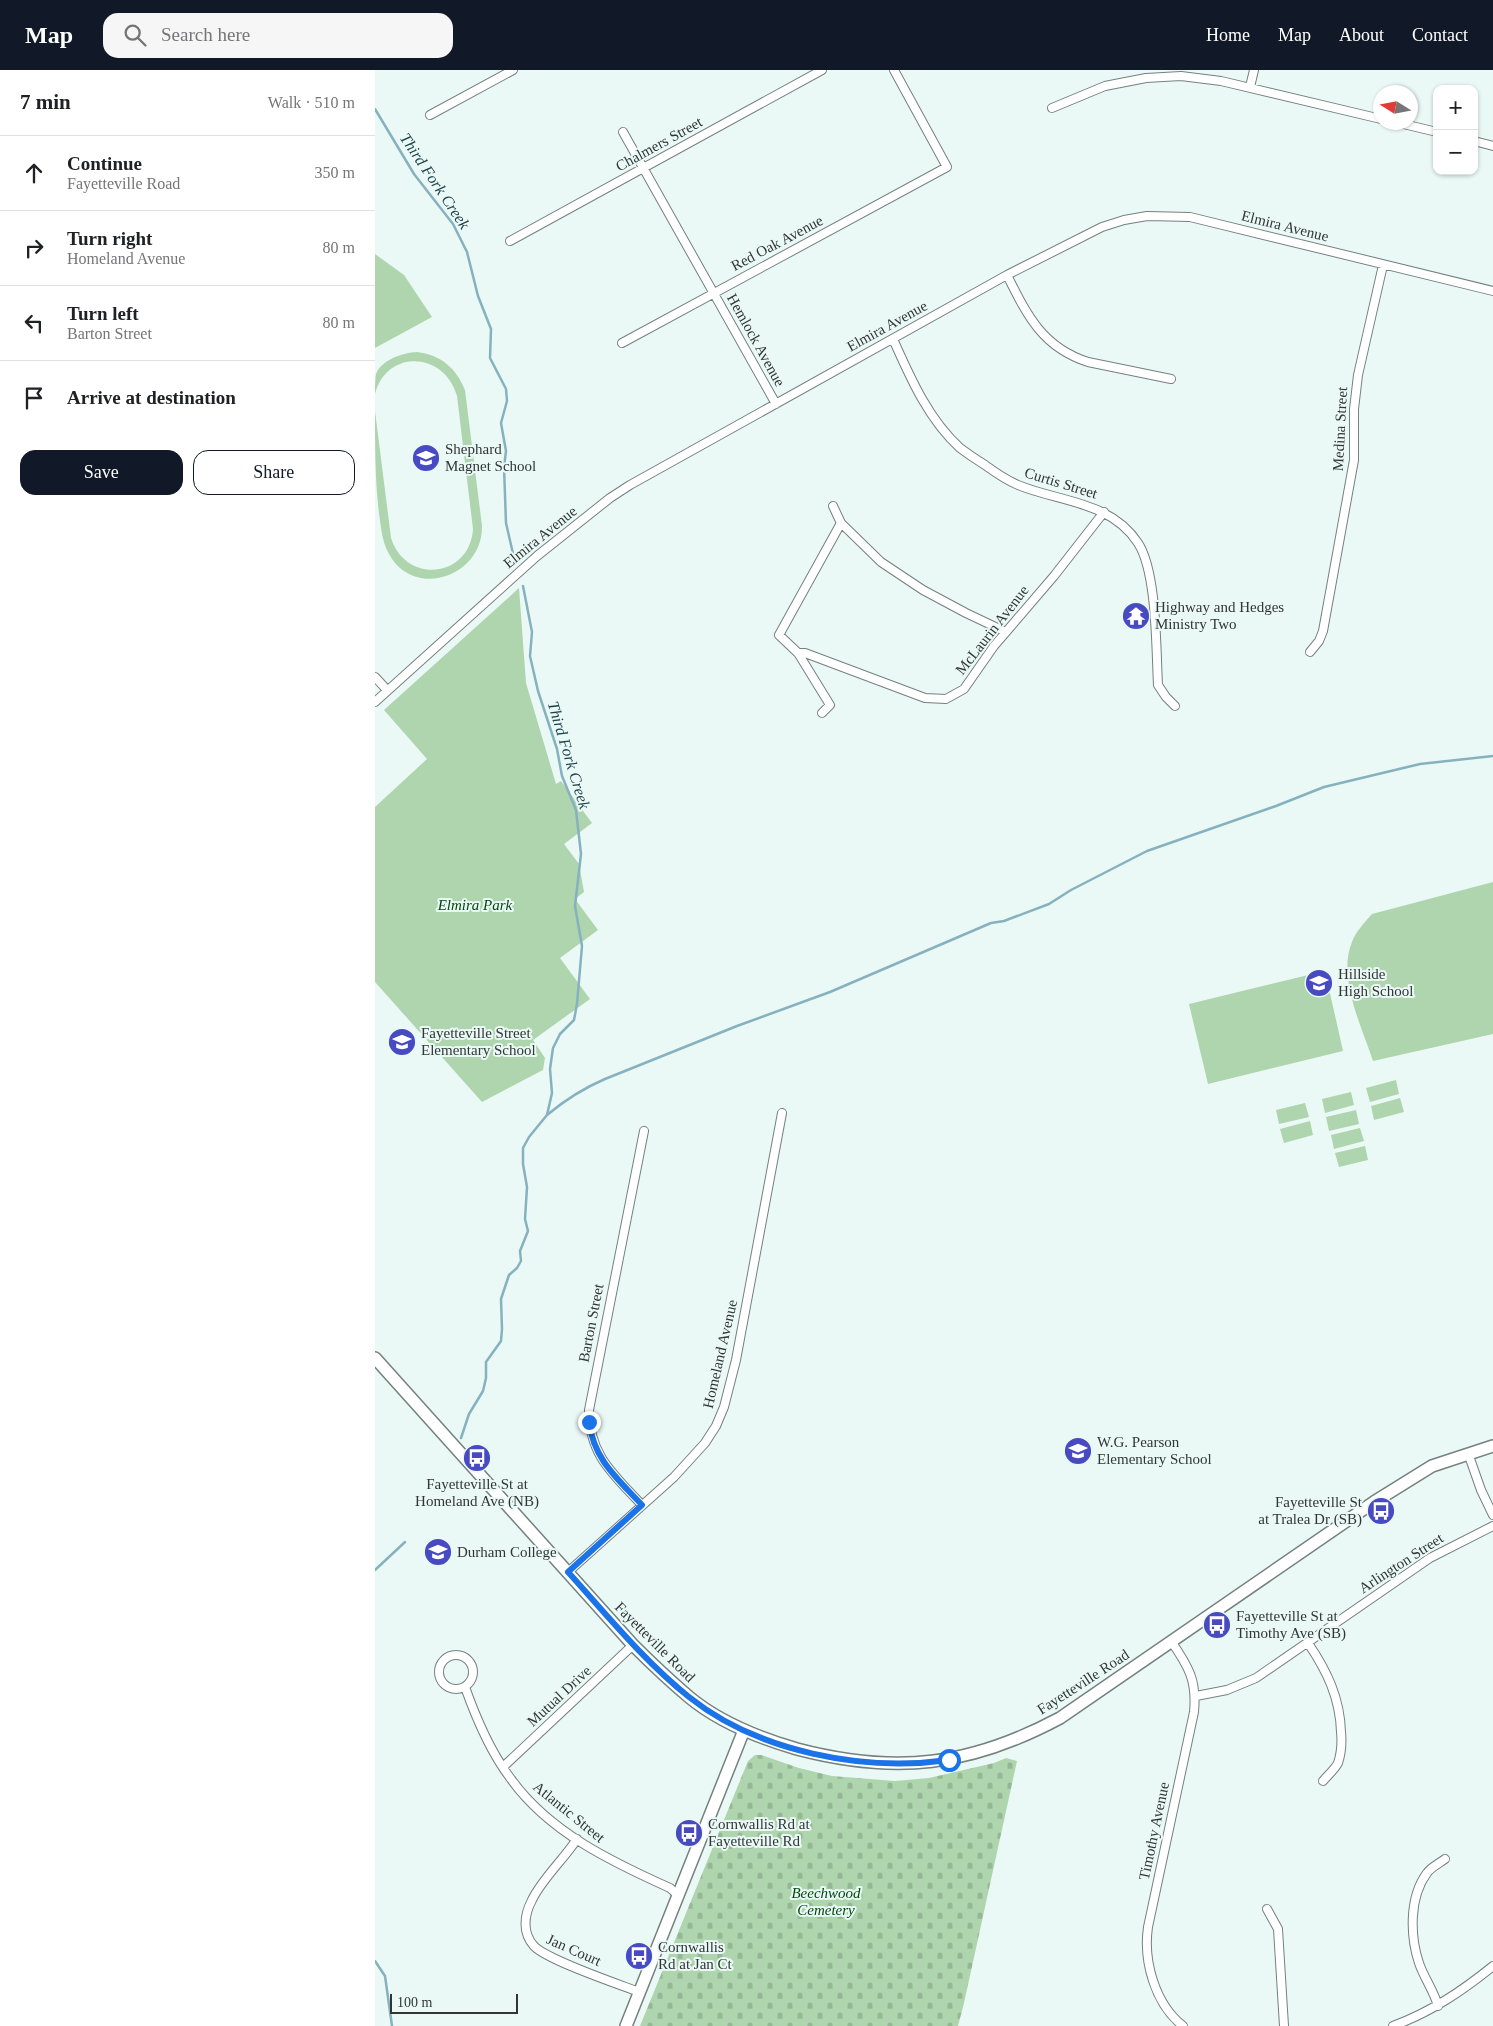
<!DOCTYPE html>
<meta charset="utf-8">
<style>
:root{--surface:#fff;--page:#f6f6f6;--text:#202124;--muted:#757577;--line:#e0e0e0;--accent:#111827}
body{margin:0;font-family:"Times New Roman",serif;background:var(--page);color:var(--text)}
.controls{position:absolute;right:15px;top:15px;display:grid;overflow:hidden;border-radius:10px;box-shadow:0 1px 4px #0004}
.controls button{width:45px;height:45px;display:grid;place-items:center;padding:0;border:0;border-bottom:1px solid var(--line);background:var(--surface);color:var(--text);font:25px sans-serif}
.compass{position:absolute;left:998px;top:15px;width:45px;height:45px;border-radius:50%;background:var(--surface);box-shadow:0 1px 4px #0004;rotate:281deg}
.scale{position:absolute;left:15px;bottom:12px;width:128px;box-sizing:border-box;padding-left:5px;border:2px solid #313635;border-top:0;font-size:14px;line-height:18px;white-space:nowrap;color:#313635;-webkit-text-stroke:4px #eaf9f6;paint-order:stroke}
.stop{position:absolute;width:15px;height:15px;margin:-11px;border:4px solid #1a73e8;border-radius:50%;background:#fff}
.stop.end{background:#1a73e8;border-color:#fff;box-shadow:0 1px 5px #0008}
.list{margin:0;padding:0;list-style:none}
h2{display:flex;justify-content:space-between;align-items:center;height:65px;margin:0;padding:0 20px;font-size:21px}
h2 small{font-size:16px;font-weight:400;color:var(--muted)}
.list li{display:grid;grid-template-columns:32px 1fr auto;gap:15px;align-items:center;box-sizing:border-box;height:75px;padding:0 20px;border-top:1px solid var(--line)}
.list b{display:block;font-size:19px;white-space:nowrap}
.list p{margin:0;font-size:16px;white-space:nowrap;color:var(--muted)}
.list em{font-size:16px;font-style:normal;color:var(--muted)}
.actions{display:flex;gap:10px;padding:15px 20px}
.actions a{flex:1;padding:11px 0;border:1px solid var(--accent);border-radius:15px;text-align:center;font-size:18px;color:var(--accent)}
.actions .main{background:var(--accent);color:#fff}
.icon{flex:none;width:28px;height:28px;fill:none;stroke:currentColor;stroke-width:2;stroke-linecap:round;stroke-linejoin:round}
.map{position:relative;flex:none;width:1118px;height:1956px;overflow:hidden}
header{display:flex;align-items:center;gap:30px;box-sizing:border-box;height:70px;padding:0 25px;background:var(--accent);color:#fff}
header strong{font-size:24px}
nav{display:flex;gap:28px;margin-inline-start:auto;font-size:18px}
.search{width:350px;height:45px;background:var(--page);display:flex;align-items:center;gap:12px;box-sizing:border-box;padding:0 18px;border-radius:15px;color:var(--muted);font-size:19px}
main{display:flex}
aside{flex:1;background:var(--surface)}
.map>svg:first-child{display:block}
</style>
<header>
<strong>Map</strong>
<div class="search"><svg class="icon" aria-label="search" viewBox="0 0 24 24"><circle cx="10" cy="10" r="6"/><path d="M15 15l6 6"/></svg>Search here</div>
<nav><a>Home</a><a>Map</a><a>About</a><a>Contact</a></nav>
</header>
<main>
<aside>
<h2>7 min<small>Walk · 510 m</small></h2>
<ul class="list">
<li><svg class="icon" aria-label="ahead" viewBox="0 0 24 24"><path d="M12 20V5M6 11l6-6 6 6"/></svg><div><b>Continue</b><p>Fayetteville Road</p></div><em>350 m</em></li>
<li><svg class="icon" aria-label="right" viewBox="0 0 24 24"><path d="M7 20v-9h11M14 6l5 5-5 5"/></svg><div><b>Turn right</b><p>Homeland Avenue</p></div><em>80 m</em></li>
<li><svg class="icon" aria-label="left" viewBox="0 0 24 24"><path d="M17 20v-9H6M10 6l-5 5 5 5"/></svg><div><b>Turn left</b><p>Barton Street</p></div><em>80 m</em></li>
<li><svg class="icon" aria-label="arrive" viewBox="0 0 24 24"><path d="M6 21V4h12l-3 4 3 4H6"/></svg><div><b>Arrive at destination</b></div></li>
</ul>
<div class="actions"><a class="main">Save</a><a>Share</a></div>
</aside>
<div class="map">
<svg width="1118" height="1956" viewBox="0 0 1118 1956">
<defs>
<pattern id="cemetery-stones" width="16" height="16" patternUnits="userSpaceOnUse" patternTransform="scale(1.25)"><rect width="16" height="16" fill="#aed5ad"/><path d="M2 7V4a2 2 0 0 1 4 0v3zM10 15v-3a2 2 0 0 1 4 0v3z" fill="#96b795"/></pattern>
</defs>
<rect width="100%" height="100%" fill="#eaf9f6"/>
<path fill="#aed5ad" d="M0,184L29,205L57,247L0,278Z
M42,282C66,285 81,298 90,320L107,456C108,507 39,530 14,484C7,472 6,457 4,443C0,409 0,376 0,341L16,468C31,515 95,508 98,459L82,326C70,282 12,278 0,324C0,318 0,309 1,304C7,289 28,283 42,282Z
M144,518L151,613L181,714L186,711L217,753L189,774L204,794L209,822L200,829L223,860L185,888L215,929L158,970L170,988L168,1000L107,1032L0,912V737L52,689L9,640Z
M1118,812V964L998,991C987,957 962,907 977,872C981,861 990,852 997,844Z
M950,901L968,981L833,1014L814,934Z
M1021,1010L1024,1024L995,1032L991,1018Z
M976,1022L979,1035L950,1043L947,1029Z
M1025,1028L1029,1042L999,1050L996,1036Z
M930,1033L934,1047L904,1054L901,1040Z
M981,1040L984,1054L954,1061L951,1047Z
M935,1051L938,1065L909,1073L905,1059Z
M985,1058L989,1071L959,1079L956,1065Z
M990,1076L993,1090L964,1097L960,1083Z"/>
<path fill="url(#cemetery-stones)" d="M380,1685H386L424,1698L457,1706L520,1711L554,1708L619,1693L631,1688L642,1691L589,1933L583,1956H265L373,1691Z"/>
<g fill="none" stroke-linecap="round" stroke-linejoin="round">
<path stroke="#86b1be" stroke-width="2.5" d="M0,39L39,104L78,154L92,182L103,226L116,259L115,288L131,319L132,331L126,353L131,381L129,397L131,453L139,488
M172,1045C190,1030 209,1018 230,1009L362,956L455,922L616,853L629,851L674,834L696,820L772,781L901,736L949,717L1045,694L1118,686
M86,1368L94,1344L108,1321L111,1308V1292L126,1271L127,1259L126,1229L134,1205L142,1198L146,1191L145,1181L153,1161L150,1149L152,1117L148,1094V1078L154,1067L172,1045L177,1023L175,999L178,978L185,964L199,950L202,934L207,876L200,836L206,784L201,740L187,706L182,679L163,621L155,586L157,562L148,516
M0,1500L30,1472
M0,1891L10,1906L17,1956"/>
<defs>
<path id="street" d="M875,17L879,0
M677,38L730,16L771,8L806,6L846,11L1006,49
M55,45L138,0
M1020,52L1062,62
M248,62L401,334
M1099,71L1118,76
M135,171L447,0
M632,205C652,245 667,277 713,292L796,309
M518,269C535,307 553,349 585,378C593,384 602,390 610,395C621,403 631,410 643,415C684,432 736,431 763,473C782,502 781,578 783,615L791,627L800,636
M247,273L572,97L519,0
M458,436L466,453L506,492L548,520L591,543L631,562
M935,582L944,571L948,561L979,390V339L983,305L1008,195
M423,583L404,565L466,453
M0,607L12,620
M0,632L162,486L235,428L255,415L632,205L727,157L749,150L772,146L815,147L1118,221
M447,643L455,635L423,583H430L550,628L571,629L589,619L619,576L679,506L729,442
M1093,1383L1106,1420L1118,1445
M267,1435C238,1404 214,1385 214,1340L269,1061
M193,1502L299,1407L330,1373L341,1356L349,1337L361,1290L407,1043
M796,1571C814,1597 822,1611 819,1642L773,1857C768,1891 780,1934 808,1956
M933,1573C952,1601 965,1628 966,1662C967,1672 966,1684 963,1693C960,1699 953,1705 948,1711
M64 1602a17 17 0 1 1 34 0a17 17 0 1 1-34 0Z
M90,1617C101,1648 116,1683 136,1709C174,1762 237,1792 295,1818L304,1826
M821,1626L852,1620L881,1608L1055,1488L1118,1456
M128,1697L258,1575
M202,1769C189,1789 167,1809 157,1830C149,1845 147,1863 159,1876C172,1890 243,1914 264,1922
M892,1839L903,1859L909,1956
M1063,1936C1059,1921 1049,1908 1044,1893C1035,1866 1034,1827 1052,1803C1056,1797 1065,1793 1070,1789
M1018,1956C1056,1942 1087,1921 1118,1896"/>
<path id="secondary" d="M0,1288L258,1575C276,1593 294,1610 314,1627C344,1652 384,1668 422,1679C521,1705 595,1696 685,1648L999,1432L1057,1396L1118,1376
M251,1956L369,1660"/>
</defs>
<use href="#street" stroke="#74817e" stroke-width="10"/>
<use href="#secondary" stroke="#74817e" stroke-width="14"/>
<use href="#street" stroke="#fff" stroke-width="8"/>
<use href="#secondary" stroke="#fff" stroke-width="11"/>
</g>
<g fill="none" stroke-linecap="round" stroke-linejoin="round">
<path stroke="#1a73e8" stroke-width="6" d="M214,1352C219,1390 242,1408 267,1435L193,1502C232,1545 269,1591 314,1627C383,1682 488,1702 574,1690"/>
</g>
<defs>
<symbol id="school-disc" viewBox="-11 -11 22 22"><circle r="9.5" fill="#474ac0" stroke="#eaf9f6"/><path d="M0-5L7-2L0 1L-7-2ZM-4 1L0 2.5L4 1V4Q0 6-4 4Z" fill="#fff"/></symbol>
<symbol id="temple-disc" viewBox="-11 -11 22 22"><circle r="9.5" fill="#474ac0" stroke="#eaf9f6"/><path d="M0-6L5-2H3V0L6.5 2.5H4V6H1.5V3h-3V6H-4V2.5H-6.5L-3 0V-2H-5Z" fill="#fff"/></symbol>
<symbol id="bus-disc" viewBox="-11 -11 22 22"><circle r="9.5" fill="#474ac0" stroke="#eaf9f6"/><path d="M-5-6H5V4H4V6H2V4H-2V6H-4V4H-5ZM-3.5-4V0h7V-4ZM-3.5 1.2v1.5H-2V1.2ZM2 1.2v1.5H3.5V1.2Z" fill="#fff"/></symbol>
</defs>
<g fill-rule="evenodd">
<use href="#school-disc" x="35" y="372" width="32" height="32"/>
<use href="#temple-disc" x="745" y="530" width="32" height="32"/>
<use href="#school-disc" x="928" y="897" width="32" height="32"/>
<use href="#school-disc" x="11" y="956" width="32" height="32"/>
<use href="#school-disc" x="687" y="1365" width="32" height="32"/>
<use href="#bus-disc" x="86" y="1372" width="32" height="32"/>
<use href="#bus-disc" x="990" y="1425" width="32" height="32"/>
<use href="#school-disc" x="47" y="1466" width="32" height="32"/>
<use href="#bus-disc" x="826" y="1539" width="32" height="32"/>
<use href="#bus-disc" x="298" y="1747" width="32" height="32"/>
<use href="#bus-disc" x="248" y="1870" width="32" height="32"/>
</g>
<g text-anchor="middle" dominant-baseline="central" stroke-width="4" stroke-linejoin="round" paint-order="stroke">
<g font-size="15" fill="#313635" stroke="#eaf9f6">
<text transform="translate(284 74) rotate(-29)">Chalmers Street</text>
<text transform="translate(910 156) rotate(14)">Elmira Avenue</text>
<text transform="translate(402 173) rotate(-28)">Red Oak Avenue</text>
<text transform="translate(512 256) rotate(-29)">Elmira Avenue</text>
<text transform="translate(381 270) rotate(61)">Hemlock Avenue</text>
<text transform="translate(965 359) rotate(-87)">Medina Street</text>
<text transform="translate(686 413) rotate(17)">Curtis Street</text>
<text transform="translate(165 467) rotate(-39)">Elmira Avenue</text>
<text transform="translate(617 560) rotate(-52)">McLaurin Avenue</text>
<text transform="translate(216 1253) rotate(-79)">Barton Street</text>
<text transform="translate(345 1284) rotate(-77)">Homeland Avenue</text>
<text transform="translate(1026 1493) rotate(-33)">Arlington Street</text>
<text transform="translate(280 1572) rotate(45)">Fayetteville Road</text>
<text transform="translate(708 1612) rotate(-33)">Fayetteville Road</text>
<text transform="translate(184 1626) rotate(-43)">Mutual Drive</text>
<text transform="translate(194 1742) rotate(39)">Atlantic Street</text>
<text transform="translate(779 1761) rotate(-78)">Timothy Avenue</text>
<text transform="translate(199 1880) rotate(24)">Jan Court</text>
</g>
<g font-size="15" fill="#313635" stroke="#eaf9f6" text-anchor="start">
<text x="70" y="379">Shephard<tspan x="70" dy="17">Magnet School</tspan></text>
<text x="780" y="537">Highway and Hedges<tspan x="780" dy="17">Ministry Two</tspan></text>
<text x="963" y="904">Hillside<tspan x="963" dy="17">High School</tspan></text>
<text x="46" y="963">Fayetteville Street<tspan x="46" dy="17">Elementary School</tspan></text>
<text x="722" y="1372">W.G. Pearson<tspan x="722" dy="17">Elementary School</tspan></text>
<text x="102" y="1414" text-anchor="middle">Fayetteville St at<tspan x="102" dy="17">Homeland Ave (NB)</tspan></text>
<text x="987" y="1432" text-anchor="end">Fayetteville St<tspan x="987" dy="17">at Tralea Dr (SB)</tspan></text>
<text x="82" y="1482">Durham College</text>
<text x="861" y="1546">Fayetteville St at<tspan x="861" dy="17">Timothy Ave (SB)</tspan></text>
<text x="333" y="1754">Cornwallis Rd at<tspan x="333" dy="17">Fayetteville Rd</tspan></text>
<text x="283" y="1877">Cornwallis<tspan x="283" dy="17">Rd at Jan Ct</tspan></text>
</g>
<g font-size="15" font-style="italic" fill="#00480a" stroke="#eaf9f6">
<text x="100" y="835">Elmira Park</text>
<text x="451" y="1823">Beechwood<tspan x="451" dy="17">Cemetery</tspan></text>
</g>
<g font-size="16" font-style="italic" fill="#1e424c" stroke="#eaf9f6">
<text transform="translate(60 111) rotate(56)">Third Fork Creek</text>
<text transform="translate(194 685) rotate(73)">Third Fork Creek</text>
</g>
</g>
</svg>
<div class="controls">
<button>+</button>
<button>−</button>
</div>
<svg class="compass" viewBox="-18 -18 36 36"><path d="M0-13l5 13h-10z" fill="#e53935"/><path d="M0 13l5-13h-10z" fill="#757577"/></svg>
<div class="scale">100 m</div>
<div class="stop" style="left:574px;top:1690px"></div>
<div class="stop end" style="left:214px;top:1352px"></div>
</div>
</main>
